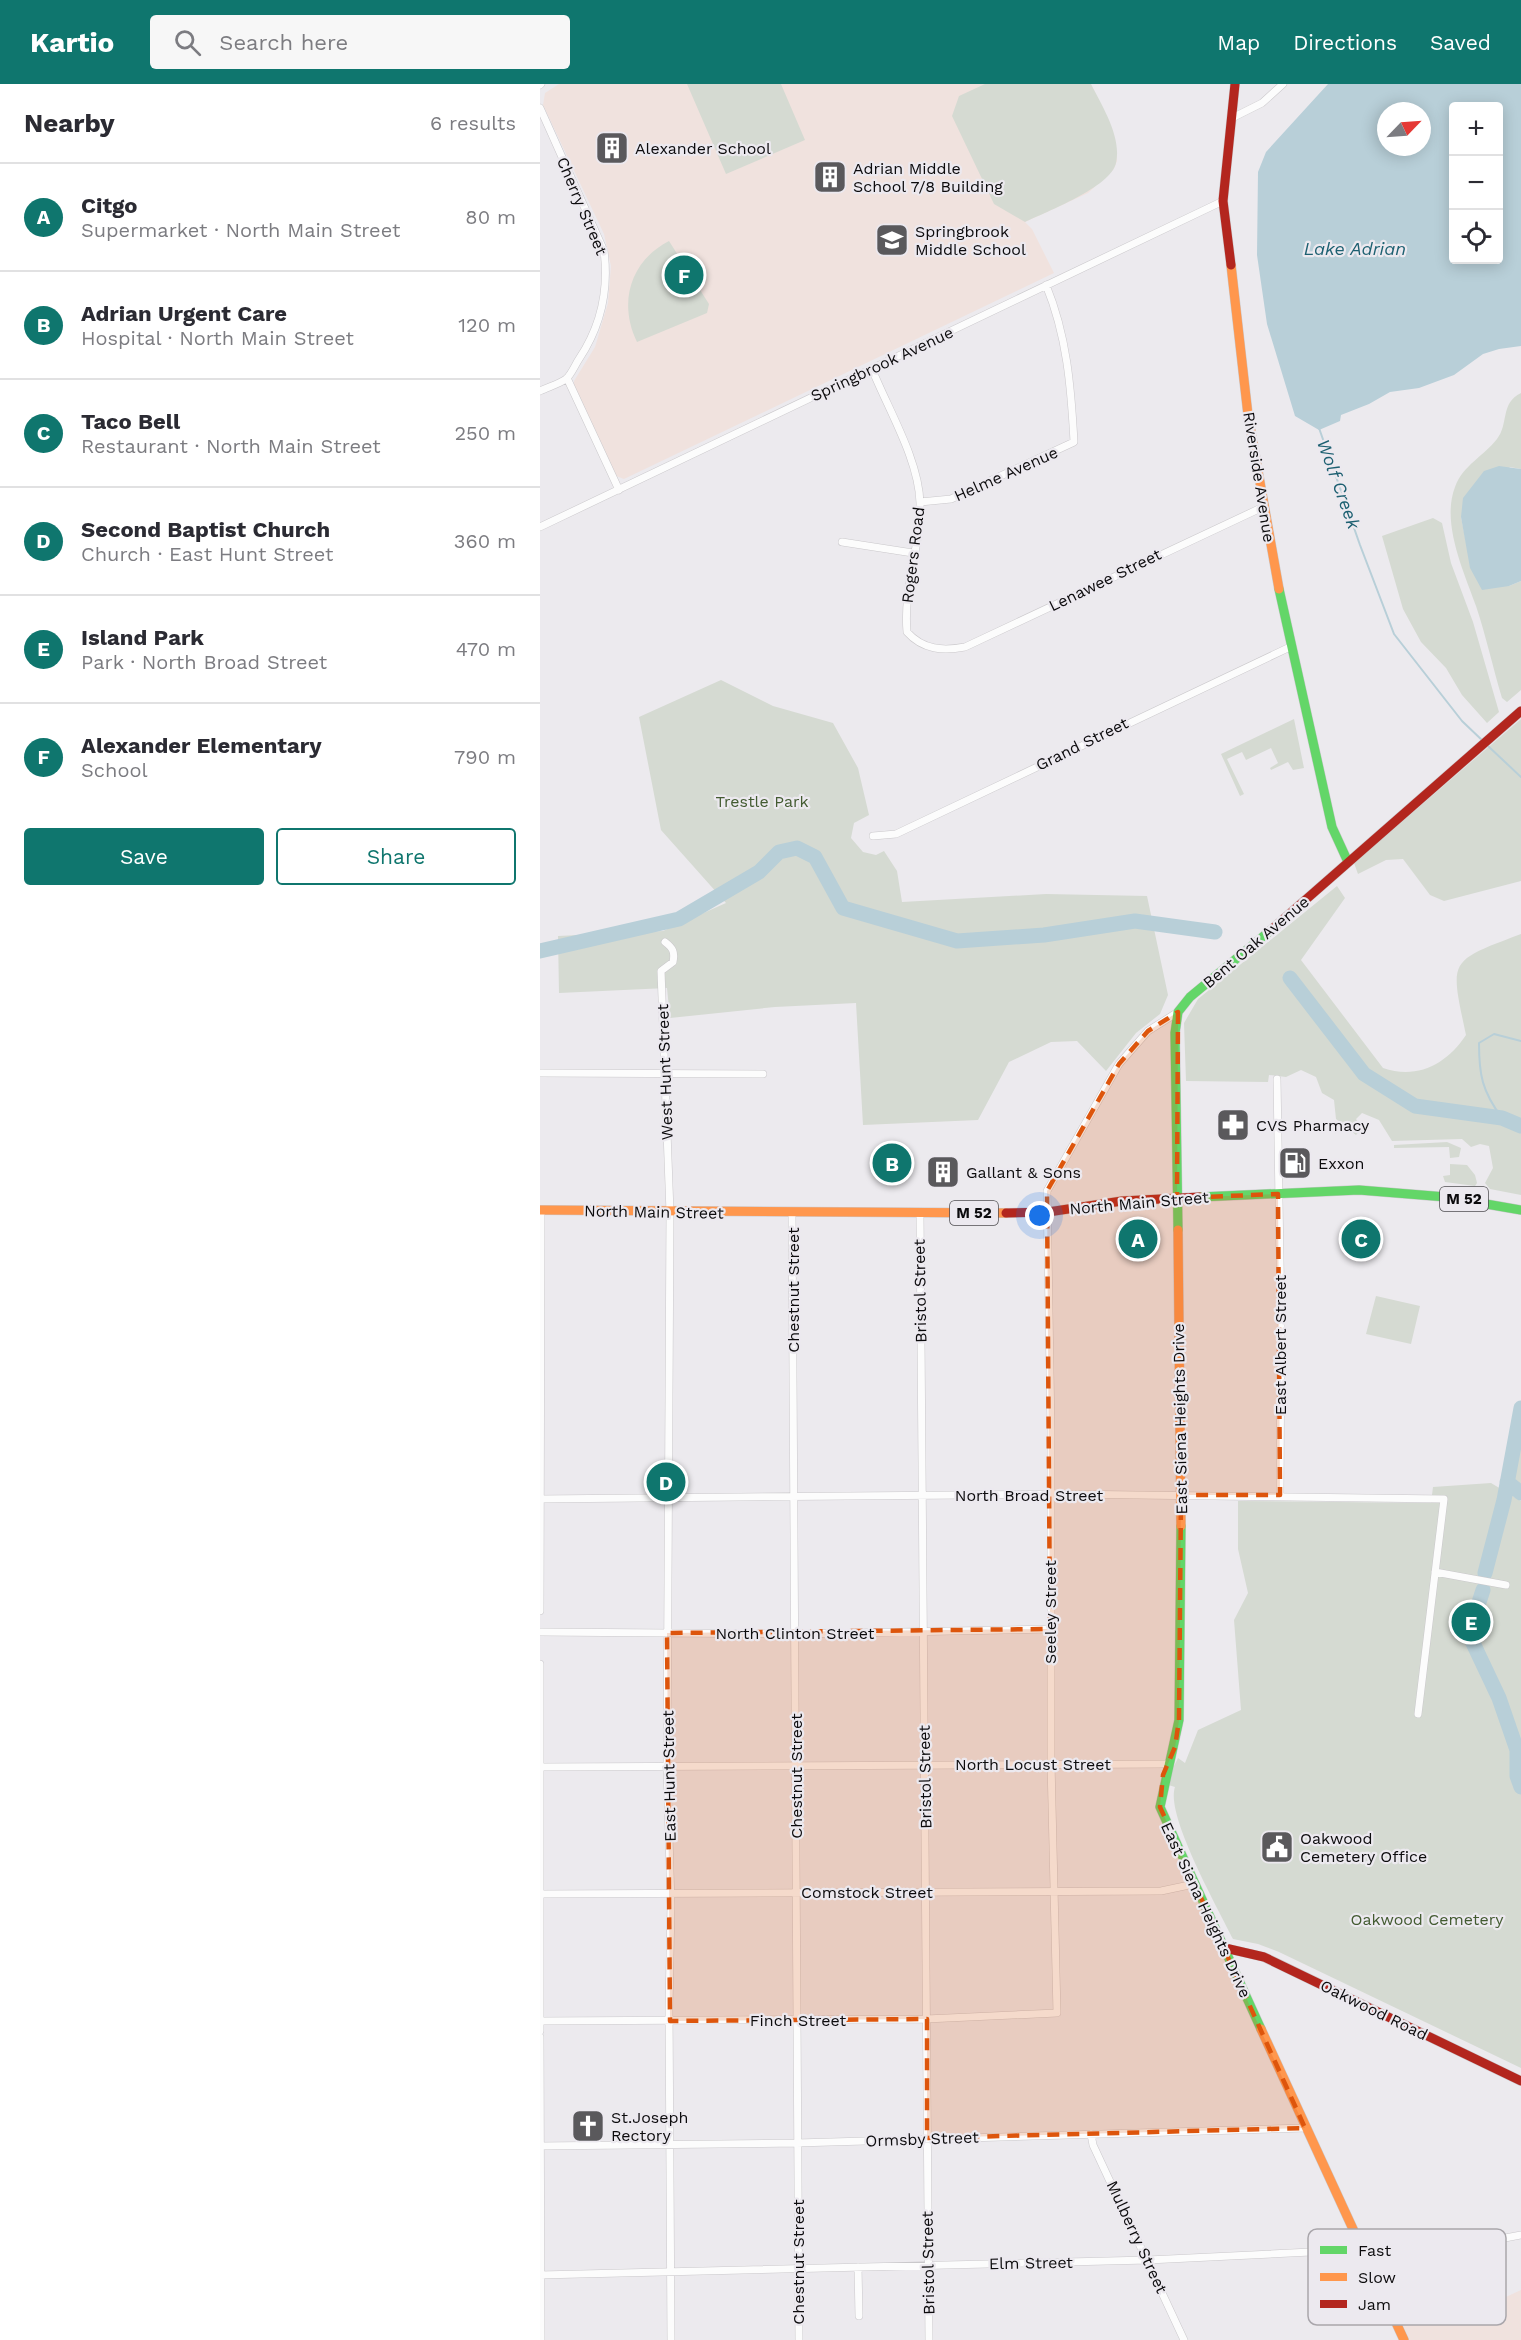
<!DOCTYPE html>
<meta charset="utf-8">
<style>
:root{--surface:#fff;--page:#f7f7f7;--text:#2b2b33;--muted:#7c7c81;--line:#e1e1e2;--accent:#0f766e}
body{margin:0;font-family:"Work Sans",sans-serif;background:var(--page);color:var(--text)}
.controls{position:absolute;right:18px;top:18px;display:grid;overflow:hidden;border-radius:6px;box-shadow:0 3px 15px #0003}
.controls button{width:54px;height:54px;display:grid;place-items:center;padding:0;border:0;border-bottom:2px solid var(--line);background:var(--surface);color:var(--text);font:30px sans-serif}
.compass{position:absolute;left:837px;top:18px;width:54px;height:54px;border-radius:50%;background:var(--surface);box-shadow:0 3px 15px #0003;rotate:65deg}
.you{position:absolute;left:500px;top:1132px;width:21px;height:21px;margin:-15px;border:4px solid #fff;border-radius:50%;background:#1a73e8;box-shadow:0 0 0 9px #1a73e833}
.badge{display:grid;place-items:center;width:39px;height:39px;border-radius:50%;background:var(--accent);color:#fff;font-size:20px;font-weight:700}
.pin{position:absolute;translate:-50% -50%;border:3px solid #fff;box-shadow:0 2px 6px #0006}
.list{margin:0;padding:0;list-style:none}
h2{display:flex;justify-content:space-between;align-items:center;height:78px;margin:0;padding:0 24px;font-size:26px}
h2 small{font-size:20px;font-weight:400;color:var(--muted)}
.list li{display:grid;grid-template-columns:39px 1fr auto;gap:18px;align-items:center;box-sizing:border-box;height:108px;padding:0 24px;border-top:2px solid var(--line)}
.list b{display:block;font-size:22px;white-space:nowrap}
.list p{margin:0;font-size:20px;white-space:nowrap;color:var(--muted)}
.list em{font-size:20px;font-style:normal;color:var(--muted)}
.actions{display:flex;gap:12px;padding:18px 24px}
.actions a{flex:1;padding:14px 0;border:2px solid var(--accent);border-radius:6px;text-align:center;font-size:21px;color:var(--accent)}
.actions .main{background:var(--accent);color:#fff}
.icon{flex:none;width:33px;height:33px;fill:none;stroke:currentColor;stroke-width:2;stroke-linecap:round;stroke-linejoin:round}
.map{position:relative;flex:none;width:981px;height:2256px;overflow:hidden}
header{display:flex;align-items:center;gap:36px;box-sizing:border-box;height:84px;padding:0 30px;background:var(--accent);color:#fff}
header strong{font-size:28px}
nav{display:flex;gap:33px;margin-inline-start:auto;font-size:21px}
.search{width:420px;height:54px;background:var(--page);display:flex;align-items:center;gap:15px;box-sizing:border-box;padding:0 21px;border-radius:6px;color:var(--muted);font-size:22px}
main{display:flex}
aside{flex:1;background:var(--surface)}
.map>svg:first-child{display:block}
</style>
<header>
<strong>Kartio</strong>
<div class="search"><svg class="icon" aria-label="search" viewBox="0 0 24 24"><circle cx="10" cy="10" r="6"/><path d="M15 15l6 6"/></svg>Search here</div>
<nav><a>Map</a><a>Directions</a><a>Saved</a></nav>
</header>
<main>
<aside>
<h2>Nearby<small>6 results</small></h2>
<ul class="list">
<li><span class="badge">A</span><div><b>Citgo</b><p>Supermarket · North Main Street</p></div><em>80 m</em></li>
<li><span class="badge">B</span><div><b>Adrian Urgent Care</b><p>Hospital · North Main Street</p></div><em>120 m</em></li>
<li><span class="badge">C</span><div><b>Taco Bell</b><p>Restaurant · North Main Street</p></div><em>250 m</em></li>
<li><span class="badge">D</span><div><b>Second Baptist Church</b><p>Church · East Hunt Street</p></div><em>360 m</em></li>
<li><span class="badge">E</span><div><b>Island Park</b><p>Park · North Broad Street</p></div><em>470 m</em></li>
<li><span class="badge">F</span><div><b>Alexander Elementary</b><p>School</p></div><em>790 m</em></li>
</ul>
<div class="actions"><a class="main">Save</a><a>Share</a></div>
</aside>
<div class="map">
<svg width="981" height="2256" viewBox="0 0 981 2256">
<rect width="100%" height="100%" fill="#eceaee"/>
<path fill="#f0e2de" d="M19,0H551L571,43L577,77L573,86L548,109L485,138L492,145L514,189L84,395L76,392L34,302V297L55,263L68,219L71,182L64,150L3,21L5,9Z
M981,2206V2256H869L859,2232L914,2207L925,2232Z"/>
<path fill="#d5dad2" d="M147,0H241L265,56L186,90Z
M445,0H551C562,22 582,53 576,79C571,103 506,128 485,138L454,120L412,32L419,12Z
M129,157L169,220L167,229L97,258C78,219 90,177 129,157Z
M981,309V385L970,383L921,433L926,458L969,502L981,497V606L967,618L962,614C953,584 946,552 936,522C924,488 901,439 915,403C923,381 944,372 957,355C969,340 960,319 981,309Z
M893,434L902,439L911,479L933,538L959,628L947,639L922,611L906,584L881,558L863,525L842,452Z
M181,596L233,622L293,639L318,684L329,731L314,739L311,754L323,768L336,771L344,767L357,787L362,818L506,810L607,812L628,911L620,930L596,949L566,987L537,957L511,958L469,978L438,1036L323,1041L316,919L235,923L130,934L127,904L19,909L18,852L123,847L186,819L121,746L99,633Z
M754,635L764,684L753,686L748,678L731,686L730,684L738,679L731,664L706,676L702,668L687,675L704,710L700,712L681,670Z
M981,635V797L904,817L890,811L863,775L846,776L818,790L814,779Z
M797,802L805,814L761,876L843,984C877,996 907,980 926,951C910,875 907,878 981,850V1111L950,1105L945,1099L953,1084L949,1062L940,1060L931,1063L922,1055L852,1057L839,1036L822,1029L816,1035L822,1044L816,1051L796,1035L794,1016L782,1009L776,993L761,986L746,993L729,991L728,998L646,997L644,939L658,915Z
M907,1058L921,1064L919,1073L910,1074L909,1063L854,1064V1061Z
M910,1080L927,1081L935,1091L937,1099L935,1102L905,1098L903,1092L910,1091Z
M836,1212L880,1222L871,1260L826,1250Z
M981,1324V1409L967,1398Z
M951,1399L981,1417V1691L977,1683L981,1703V1984L739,1868L718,1860L693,1855C678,1824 625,1731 635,1703L625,1700L638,1674L645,1679L658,1646L701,1626L694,1536L708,1509L698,1465V1417L891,1419L893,1403Z"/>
<path fill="#b8cfd8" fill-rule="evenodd" d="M788,0H981V262L959,265L943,270L914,291L879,304L850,308L829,320L801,331L800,337L779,346L755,332L727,240L717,171L718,88L726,68ZM914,22H958V176H914ZM846,27H882V63H846Z
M959,382L981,385V497L969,502L942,506L930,484L921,433L923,414L944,387Z"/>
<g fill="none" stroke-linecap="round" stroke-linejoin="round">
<path stroke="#b8cfd8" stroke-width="2" d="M779,344L820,461L854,550L922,637L944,658
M948,662L981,693
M962,1034C942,1007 939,991 939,959L954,950L981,957"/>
<path stroke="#b8cfd8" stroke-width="15" d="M0,867L139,835L219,788L239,768L257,764L275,773L303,824L417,857L504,851L595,837L675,848
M750,894L824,990L875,1022L962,1034L981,1042
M967,1398L981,1409
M945,1489L964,1416L981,1324
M943,1506L931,1543L933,1559L959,1614L977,1666V1692L981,1703"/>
<defs>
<path id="street" d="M0,1L1,0
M0,24L64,167C69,206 61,242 39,275C35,281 31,291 26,295C19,300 8,303 0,307
M692,34L722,19L743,0
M332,285C348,325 379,376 380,419C381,463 363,502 367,548C383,566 403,567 425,563L723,423
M27,294L79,406
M380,418L411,415L534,358C531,303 527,252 506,201
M0,443L683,117
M302,458L373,469
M333,752L356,750L750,563
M125,858C133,864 135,868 133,878L121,887L130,1128L127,1682L131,1821L129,1924L131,2256
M0,989L223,990
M737,995L741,1236L740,1411
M252,1129L259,2256
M380,1130L389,2256
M0,1415L520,1410L904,1415L878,1630
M895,1488L966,1501
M0,1527L1,1126
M0,1548L255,1550L510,1545
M0,1580V1947
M0,1683L626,1680
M0,1810L621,1807L654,1800
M0,1937L386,1935L517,1929L511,1679V1347L507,1107L579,980L608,947L638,928
M0,1953L1,2256
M551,2050L553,2061L644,2256
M0,2062L257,2059L765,2044
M318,2183L319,2232
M0,2191L608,2176L934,2160L981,2151"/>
<path id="fast" d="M739,505L792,743L808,778
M660,1113L819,1106L906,1113L981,1126
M638,1146L635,949L638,928L650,913L731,846
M641,1442L639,1636L620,1723L721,1945"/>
<path id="slow" d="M691,181L708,331L739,505
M0,1126L466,1129
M638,1146L641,1442
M721,1945L864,2256"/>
<path id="jam" d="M691,181L683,117L695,0
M731,846L981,627
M466,1129L508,1128L582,1117L660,1113
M685,1864L724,1873L981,1997"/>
</defs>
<use href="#street" stroke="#cac8cb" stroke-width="8"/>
<use href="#fast" stroke="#cac8cb" stroke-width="10"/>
<use href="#slow" stroke="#cac8cb" stroke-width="10"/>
<use href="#jam" stroke="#cac8cb" stroke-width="10"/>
<use href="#street" stroke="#fcfcfc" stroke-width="7"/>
<use href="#fast" stroke="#63d668" stroke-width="9"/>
<use href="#slow" stroke="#ff974d" stroke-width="9"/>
<use href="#jam" stroke="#b3261e" stroke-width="9"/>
</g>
<path fill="#dd550c" fill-opacity="0.2" stroke="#dd550c" stroke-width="4.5" stroke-dasharray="12 8" stroke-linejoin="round" d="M638,928L637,1114L738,1110L740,1411H641L639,1636L635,1663L623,1691L620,1723L765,2044L387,2054V1935L130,1937L127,1549L510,1545L507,1107L579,980L608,947Z"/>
<defs>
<symbol id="building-square" viewBox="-11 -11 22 22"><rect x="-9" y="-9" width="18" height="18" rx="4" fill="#5a595c" stroke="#ece9ef"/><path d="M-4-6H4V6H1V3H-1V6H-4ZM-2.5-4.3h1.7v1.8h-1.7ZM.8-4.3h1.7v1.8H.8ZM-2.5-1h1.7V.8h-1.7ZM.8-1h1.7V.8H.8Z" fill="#fff"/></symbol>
<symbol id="school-square" viewBox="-11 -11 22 22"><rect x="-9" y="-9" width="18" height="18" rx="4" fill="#5a595c" stroke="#ece9ef"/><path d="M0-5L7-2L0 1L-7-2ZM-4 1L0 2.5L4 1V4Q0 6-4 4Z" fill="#fff"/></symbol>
<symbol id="pharmacy-square" viewBox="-11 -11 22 22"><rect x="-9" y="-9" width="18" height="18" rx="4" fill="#5a595c" stroke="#ece9ef"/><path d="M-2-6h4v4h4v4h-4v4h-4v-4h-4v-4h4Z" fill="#fff"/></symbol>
<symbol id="fuel-square" viewBox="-11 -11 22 22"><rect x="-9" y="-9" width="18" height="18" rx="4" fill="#5a595c" stroke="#ece9ef"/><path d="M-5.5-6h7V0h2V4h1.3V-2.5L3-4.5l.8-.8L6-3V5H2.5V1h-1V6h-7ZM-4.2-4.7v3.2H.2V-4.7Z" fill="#fff"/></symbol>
<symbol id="civic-square" viewBox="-11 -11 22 22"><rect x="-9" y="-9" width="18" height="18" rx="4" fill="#5a595c" stroke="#ece9ef"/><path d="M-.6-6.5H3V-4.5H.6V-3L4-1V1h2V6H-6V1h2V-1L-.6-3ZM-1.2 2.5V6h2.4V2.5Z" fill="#fff"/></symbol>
<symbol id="church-square" viewBox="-11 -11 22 22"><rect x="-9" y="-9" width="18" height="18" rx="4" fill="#5a595c" stroke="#ece9ef"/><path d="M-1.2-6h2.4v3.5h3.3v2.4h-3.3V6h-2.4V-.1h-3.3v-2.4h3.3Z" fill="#fff"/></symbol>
</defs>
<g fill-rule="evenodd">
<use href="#building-square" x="53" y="45" width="38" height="38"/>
<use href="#building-square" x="271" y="74" width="38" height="38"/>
<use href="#school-square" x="333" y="137" width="38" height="38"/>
<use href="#pharmacy-square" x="674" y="1022" width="38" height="38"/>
<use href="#fuel-square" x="736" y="1060" width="38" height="38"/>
<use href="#building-square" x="384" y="1069" width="38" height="38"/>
<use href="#civic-square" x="718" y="1744" width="38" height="38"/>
<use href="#church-square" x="29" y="2023" width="38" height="38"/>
</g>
<g text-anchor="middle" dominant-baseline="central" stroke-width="4.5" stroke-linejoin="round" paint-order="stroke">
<g fill="#ece9ef" stroke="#4f4e51" stroke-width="1.5">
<rect x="900" y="1103" width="48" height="24" rx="4.5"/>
<rect x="410" y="1117" width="48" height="24" rx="4.5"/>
</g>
<g font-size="15" font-weight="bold" fill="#0c0b0d">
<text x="924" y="1115">M 52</text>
<text x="434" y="1129">M 52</text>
</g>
<g font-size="16" fill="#0c0b0d" stroke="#ece9ef" text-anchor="start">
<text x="95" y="64">Alexander School</text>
<text x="313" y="84">Adrian Middle<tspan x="313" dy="18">School 7/8 Building</tspan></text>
<text x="375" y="147">Springbrook<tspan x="375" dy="18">Middle School</tspan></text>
<text x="716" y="1041">CVS Pharmacy</text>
<text x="778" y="1079">Exxon</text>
<text x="426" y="1088">Gallant &amp; Sons</text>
<text x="760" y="1754">Oakwood<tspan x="760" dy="18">Cemetery Office</tspan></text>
<text x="71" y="2033">St.Joseph<tspan x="71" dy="18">Rectory</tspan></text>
</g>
<g font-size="16" fill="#0c0b0d" stroke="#ece9ef">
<text transform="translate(42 122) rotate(67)">Cherry Street</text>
<text transform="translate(342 280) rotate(-25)">Springbrook Avenue</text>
<text transform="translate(466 390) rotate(-24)">Helme Avenue</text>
<text transform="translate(719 393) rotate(81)">Riverside Avenue</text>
<text transform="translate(373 471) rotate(-83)">Rogers Road</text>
<text transform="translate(565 496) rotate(-26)">Lenawee Street</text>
<text transform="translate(542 660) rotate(-26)">Grand Street</text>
<text transform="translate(716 858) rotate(-40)">Bent Oak Avenue</text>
<text transform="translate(125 988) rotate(-92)">West Hunt Street</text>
<text transform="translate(599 1119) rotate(-5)">North Main Street</text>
<text transform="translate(114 1128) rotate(1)">North Main Street</text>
<text transform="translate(253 1206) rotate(-90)">Chestnut Street</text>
<text transform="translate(380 1207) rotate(-91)">Bristol Street</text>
<text transform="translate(740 1261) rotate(-90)">East Albert Street</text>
<text transform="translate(640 1335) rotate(-91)">East Siena Heights Drive</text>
<text x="489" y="1411">North Broad Street</text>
<text transform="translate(510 1528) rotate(-90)">Seeley Street</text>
<text x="255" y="1549">North Clinton Street</text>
<text x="493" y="1680">North Locust Street</text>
<text transform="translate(129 1692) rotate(-91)">East Hunt Street</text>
<text transform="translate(256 1692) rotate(-90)">Chestnut Street</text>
<text transform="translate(385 1693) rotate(-91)">Bristol Street</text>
<text x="327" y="1808">Comstock Street</text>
<text transform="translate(666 1826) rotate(65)">East Siena Heights Drive</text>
<text transform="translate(834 1926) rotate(26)">Oakwood Road</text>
<text x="258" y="1936">Finch Street</text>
<text transform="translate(382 2055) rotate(-2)">Ormsby Street</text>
<text transform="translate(597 2153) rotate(65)">Mulberry Street</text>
<text transform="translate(258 2178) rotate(-90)">Chestnut Street</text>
<text transform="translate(388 2179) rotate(-91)">Bristol Street</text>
<text transform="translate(491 2179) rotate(-1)">Elm Street</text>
</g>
<g font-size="16" fill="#435b31" stroke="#ece9ef">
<text x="222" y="717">Trestle Park</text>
<text x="887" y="1835">Oakwood Cemetery</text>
</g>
<g font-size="18" font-style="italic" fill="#1d6071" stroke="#ece9ef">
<text x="815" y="164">Lake Adrian</text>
<text transform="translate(799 400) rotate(70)">Wolf Creek</text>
</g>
</g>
<rect x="768" y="2145" width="198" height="96" rx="9" fill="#ece9ef" stroke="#a9a6ab" stroke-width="1.5"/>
<rect x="780" y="2162" width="27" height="8" fill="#63d668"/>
<rect x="780" y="2189" width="27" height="8" fill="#ff974d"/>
<rect x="780" y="2216" width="27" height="8" fill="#b3261e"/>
<g font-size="16" fill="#0c0b0d">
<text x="818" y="2172">Fast</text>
<text x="818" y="2199">Slow</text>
<text x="818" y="2226">Jam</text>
</g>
</svg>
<div class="controls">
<button>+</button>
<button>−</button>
<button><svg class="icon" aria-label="locate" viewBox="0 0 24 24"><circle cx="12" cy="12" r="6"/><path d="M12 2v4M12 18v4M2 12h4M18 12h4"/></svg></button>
</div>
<svg class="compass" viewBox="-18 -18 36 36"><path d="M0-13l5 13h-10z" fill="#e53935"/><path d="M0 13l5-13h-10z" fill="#7c7c81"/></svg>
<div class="you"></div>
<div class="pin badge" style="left:598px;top:1155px">A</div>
<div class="pin badge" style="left:352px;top:1079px">B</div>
<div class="pin badge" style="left:821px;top:1155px">C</div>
<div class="pin badge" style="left:126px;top:1398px">D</div>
<div class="pin badge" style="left:931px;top:1538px">E</div>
<div class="pin badge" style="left:144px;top:191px">F</div>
</div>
</main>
